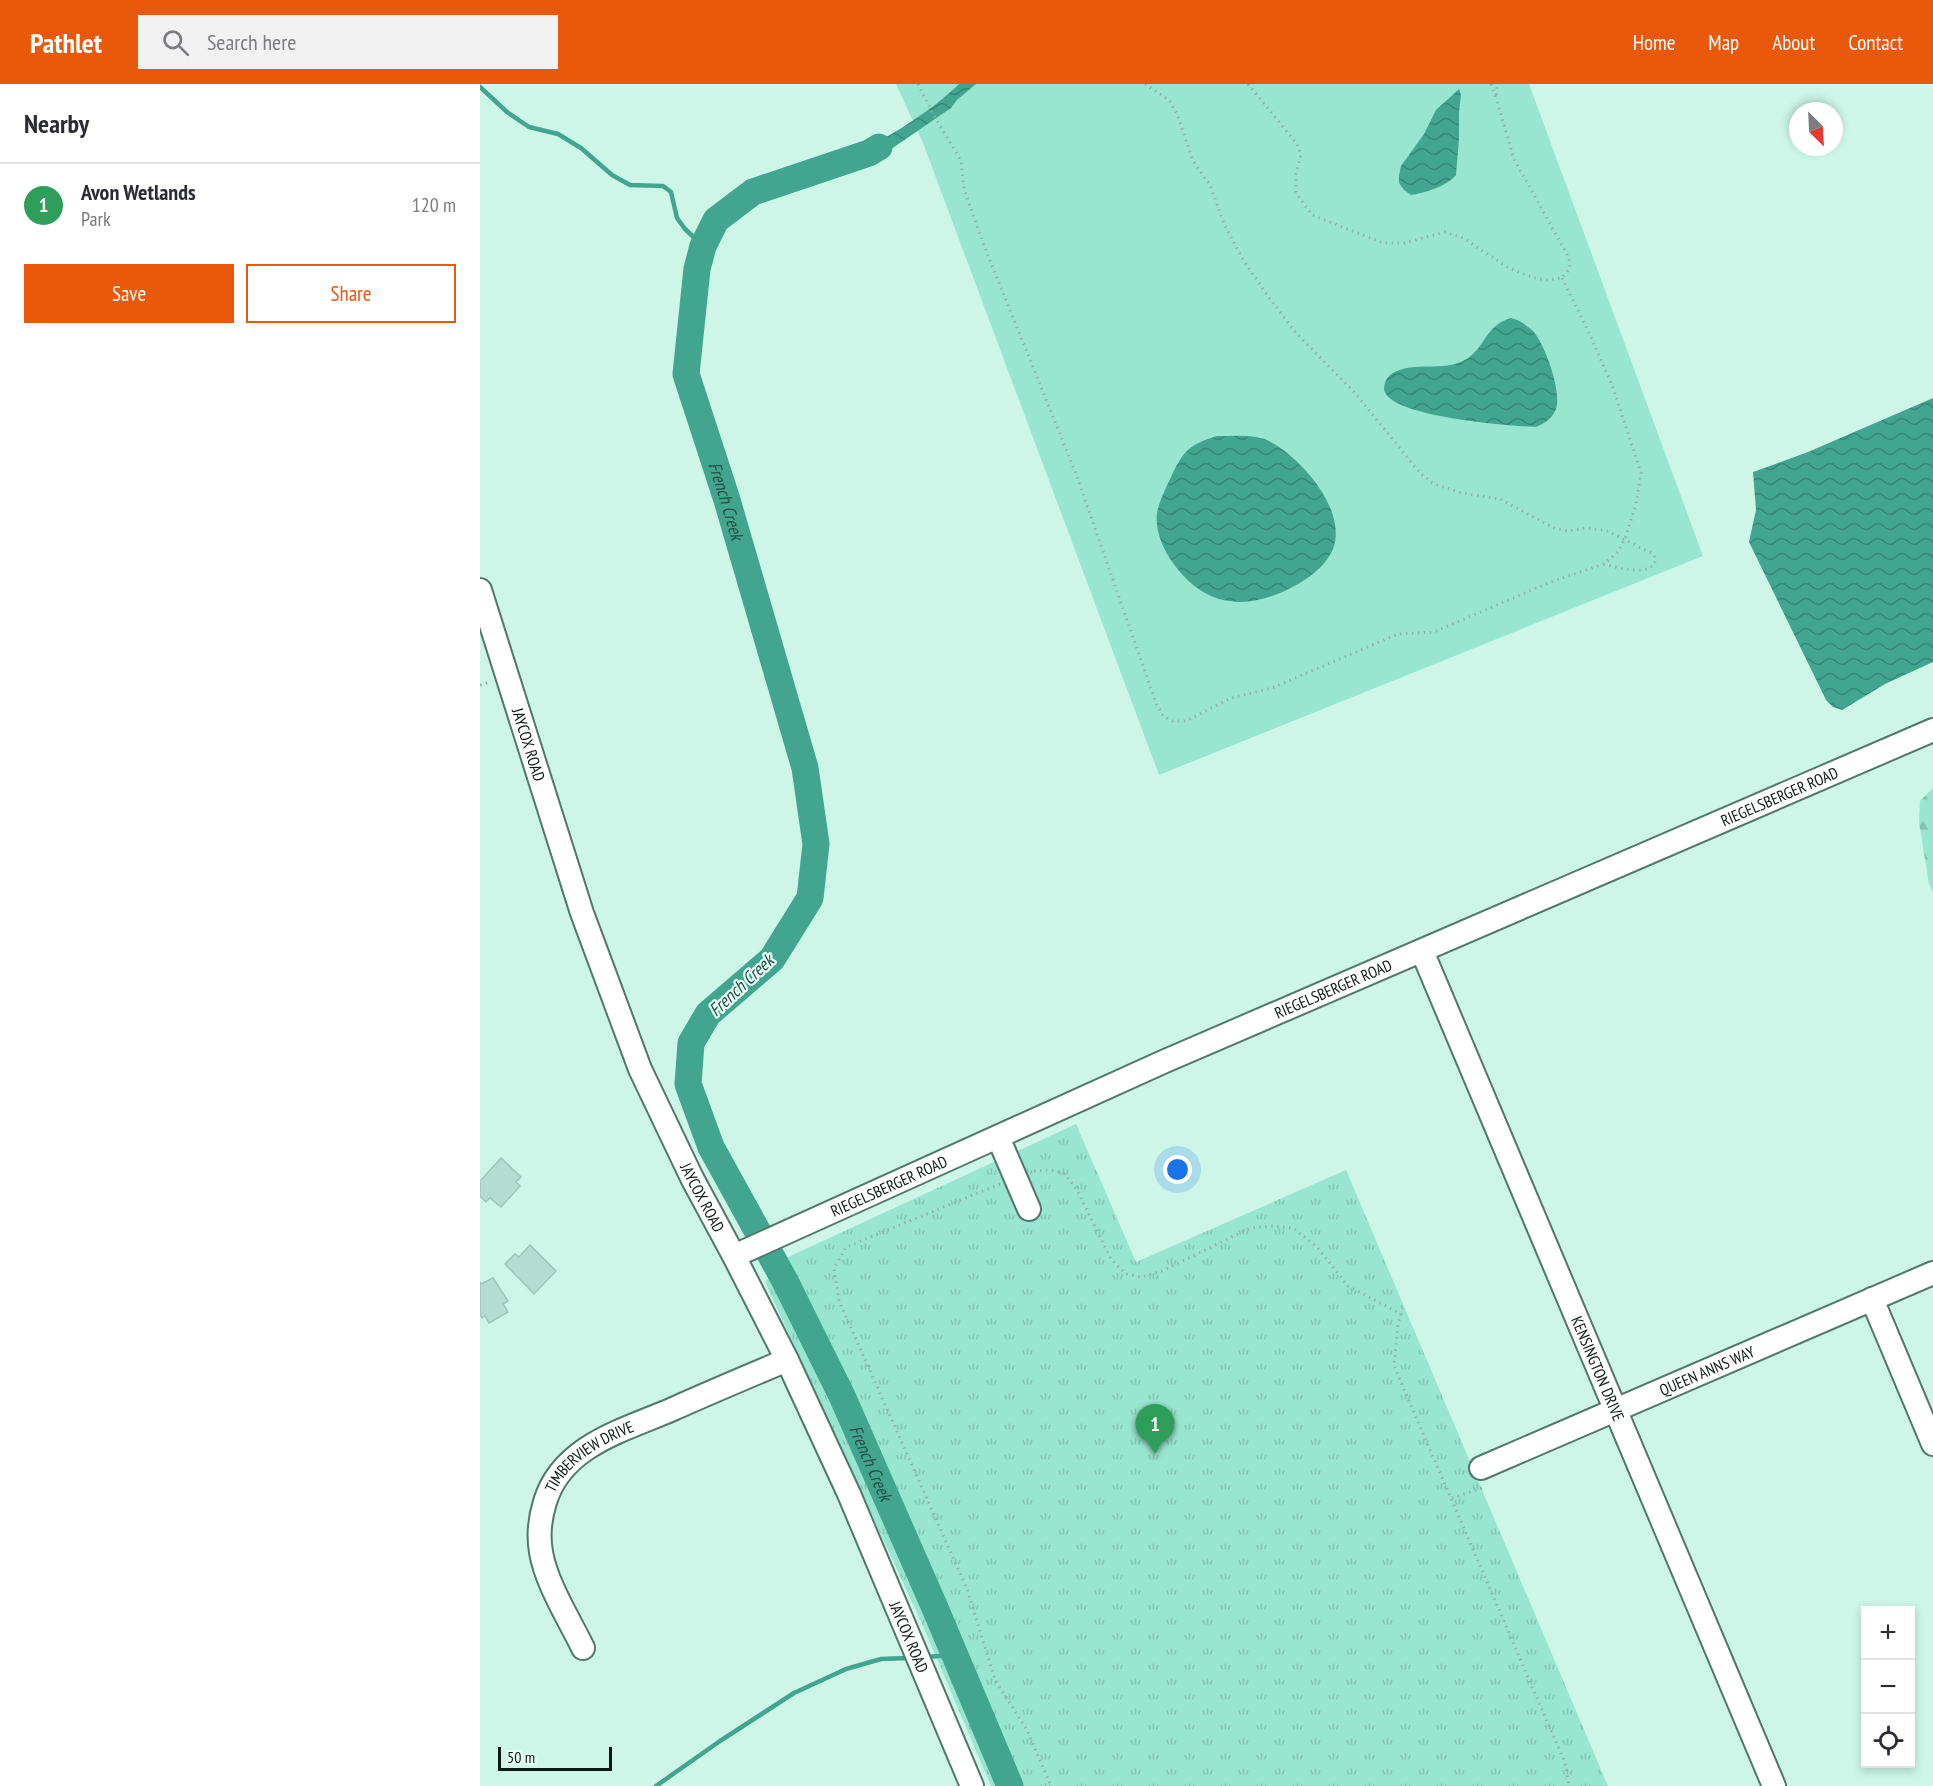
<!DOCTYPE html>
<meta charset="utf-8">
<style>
:root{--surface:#fff;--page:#f2f2f3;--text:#2b2b33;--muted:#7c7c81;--line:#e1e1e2;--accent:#ea580c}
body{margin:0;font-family:"PT Sans Narrow",sans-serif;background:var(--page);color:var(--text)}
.controls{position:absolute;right:18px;bottom:18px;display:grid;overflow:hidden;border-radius:0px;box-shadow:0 3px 9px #0003}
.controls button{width:54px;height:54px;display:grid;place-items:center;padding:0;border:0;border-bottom:2px solid var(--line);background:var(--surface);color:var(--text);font:30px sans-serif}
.compass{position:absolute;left:1309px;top:18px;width:54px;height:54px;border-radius:50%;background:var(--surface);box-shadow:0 3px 9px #0003;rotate:156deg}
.scale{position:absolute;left:18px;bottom:15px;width:114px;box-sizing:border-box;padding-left:6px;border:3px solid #0a1915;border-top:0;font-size:16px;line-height:21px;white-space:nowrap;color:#0a1915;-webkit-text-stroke:4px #e7fff7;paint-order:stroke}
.you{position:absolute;left:698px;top:1086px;width:21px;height:21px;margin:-15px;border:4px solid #fff;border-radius:50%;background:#1a73e8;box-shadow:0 0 0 9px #1a73e833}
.badge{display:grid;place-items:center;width:39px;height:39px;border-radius:50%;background:var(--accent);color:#fff;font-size:20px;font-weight:700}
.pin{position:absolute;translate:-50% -50px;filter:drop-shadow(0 2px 3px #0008)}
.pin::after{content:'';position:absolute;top:32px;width:21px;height:18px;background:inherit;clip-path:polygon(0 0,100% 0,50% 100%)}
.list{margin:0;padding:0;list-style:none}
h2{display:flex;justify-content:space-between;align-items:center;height:78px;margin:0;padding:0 24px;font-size:26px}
h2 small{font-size:20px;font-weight:400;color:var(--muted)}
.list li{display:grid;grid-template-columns:39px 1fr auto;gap:18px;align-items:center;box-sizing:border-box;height:84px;padding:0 24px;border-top:2px solid var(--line)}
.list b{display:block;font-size:22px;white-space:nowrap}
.list p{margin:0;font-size:20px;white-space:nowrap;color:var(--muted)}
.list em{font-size:20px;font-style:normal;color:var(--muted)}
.actions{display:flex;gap:12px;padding:18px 24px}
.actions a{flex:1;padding:14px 0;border:2px solid var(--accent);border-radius:0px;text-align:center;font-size:21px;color:var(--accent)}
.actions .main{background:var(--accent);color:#fff}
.icon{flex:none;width:33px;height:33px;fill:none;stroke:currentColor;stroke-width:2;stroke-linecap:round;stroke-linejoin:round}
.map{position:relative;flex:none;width:1453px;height:1702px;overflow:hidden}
header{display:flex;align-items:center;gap:36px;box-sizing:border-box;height:84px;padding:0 30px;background:var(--accent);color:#fff}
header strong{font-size:28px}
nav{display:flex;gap:33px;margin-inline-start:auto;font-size:21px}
.search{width:420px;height:54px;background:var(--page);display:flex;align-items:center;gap:15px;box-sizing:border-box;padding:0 21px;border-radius:0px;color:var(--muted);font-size:22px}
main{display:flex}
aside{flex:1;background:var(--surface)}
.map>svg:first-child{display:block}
</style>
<header>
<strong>Pathlet</strong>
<div class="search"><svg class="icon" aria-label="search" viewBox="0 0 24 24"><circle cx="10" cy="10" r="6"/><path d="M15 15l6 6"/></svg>Search here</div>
<nav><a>Home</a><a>Map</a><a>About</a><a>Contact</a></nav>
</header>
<main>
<aside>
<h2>Nearby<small></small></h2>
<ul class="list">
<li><span class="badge" style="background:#2e9e5b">1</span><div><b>Avon Wetlands</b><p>Park</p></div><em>120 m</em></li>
</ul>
<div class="actions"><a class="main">Save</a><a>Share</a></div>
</aside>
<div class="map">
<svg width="1453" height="1702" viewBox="0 0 1453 1702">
<defs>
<pattern id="forest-firs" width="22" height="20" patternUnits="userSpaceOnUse" patternTransform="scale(1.5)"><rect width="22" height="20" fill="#99e6d0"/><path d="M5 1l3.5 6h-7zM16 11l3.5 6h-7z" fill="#82c5b2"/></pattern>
<pattern id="park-tufts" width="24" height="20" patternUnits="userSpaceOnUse" patternTransform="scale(1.5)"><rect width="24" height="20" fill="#99e6d0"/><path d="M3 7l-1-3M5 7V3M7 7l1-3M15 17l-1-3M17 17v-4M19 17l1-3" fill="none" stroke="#82c5b2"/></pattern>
<pattern id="water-waves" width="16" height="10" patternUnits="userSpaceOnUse" patternTransform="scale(1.5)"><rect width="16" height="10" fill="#42a68e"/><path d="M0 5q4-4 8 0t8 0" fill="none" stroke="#358673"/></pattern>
</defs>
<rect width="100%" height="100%" fill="#cdf6e9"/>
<path fill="#99e6d0" d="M416,0H1049L1223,472L679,691L443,59Z"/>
<path fill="url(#forest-firs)" d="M1453,704V808L1449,800L1439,738L1440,717Z"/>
<path fill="url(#park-tufts)" d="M596,1040L656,1178L866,1086L1128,1702H511L443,1542L285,1198L306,1174Z"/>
<path fill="url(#water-waves)" d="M479,0H496L477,16L471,24L401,72L370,82L365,71C399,62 454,25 479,0Z
M979,5L981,11L979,28V55L976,91C967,102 945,109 931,111L924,106L919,99V91L921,82L944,50L956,26Z
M1031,234C1038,235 1046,241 1052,246C1065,259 1082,308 1076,325C1072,335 1065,339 1056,343C1031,342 907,333 904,305C904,299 907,292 913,289C934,277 963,288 985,276C1006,264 1004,242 1031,234Z
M1453,314V578L1405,600L1362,626L1353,623L1346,616L1269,458L1276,426L1273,388L1328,368Z
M737,352C753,352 772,350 787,356C820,372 868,426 853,465C848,477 837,488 826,495C808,507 785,517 763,518C752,518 737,516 727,510C702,497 673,460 677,429C679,418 685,406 690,395C703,368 707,361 737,352Z"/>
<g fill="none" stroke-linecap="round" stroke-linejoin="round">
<path stroke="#42a68e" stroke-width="4.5" d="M0,3L27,28L49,43L78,50L101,64L132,91L150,101L183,102L191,108L197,134L205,145L223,162
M444,1573L475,1571
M176,1702L240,1657L314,1609L366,1585L401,1575L430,1574"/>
<path stroke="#42a68e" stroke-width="27" id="s1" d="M399,63L389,69L273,108L236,136L223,162L217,185L206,290L247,416L325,684L336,760L330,814L292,875L228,930L211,959L208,1000L231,1063L305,1197L362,1312L455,1524L530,1702"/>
</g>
<path fill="#b4dcd0" stroke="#9ec5b9" stroke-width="1.5" d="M21,1074L41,1093L36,1098L40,1102L21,1123L10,1114L6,1118L0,1112V1097Z
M50,1161L76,1187L54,1210L25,1180L35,1170L39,1173Z
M13,1194L28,1217L23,1220L28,1228L9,1239L5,1232L2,1234L0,1230V1198L1,1200Z"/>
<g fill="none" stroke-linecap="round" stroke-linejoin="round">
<defs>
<g id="minor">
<path id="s2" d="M0,506L102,829L160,985L212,1094L254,1172L307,1276L369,1410L492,1702"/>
<path id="s3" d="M942,867L1294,1702"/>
<path d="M518,1053L549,1125"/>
<path id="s4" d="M254,1172L683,978L1453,646"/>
<path d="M1392,1215L1453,1360"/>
<path id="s5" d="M1001,1384L1453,1189"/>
<path id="s6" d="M103,1564C89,1535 66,1499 61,1468C58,1451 60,1434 65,1418C82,1361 145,1346 193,1325C231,1308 269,1292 307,1276"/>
</g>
</defs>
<use href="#minor" stroke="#52776d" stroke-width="26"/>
<path stroke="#90b1a7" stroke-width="3" stroke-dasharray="1.5 4.5" stroke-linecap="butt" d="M438,0L452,28L481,77L484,105L503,159L596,390L676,619L683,632L692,637H706L751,614L792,604L918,550L954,548L1073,497L1124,480L1138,468L1145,455L1156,420L1161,389L1132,301L1106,242L1082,194
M665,0L689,16L697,30L713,77L730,101L744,140L762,174L787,211L816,249L875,309L940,389L954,400L982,409L1020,415L1074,444L1088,447L1107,444L1127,447L1171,469L1176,474C1174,494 1138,484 1124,480
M768,0L817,60L821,70L816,89V109L832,131L903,159H924L965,148L983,154L1029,184L1054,194L1067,196L1082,194L1090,184L1089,174L1034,75L1016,14
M1011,0L1016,14L1017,0
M0,601L10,598
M554,1087L571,1086L585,1090L597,1106L631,1175L646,1190L662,1193L682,1187L770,1144L793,1142L813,1144L837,1163L868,1202L921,1230L918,1240L914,1282L1085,1679L1089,1702
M520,1100L366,1163L354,1185L359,1217L487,1505L515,1596L547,1646L571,1702
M972,1414L1005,1403"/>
<use href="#minor" stroke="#fff" stroke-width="22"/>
</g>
<g text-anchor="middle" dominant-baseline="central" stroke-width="4.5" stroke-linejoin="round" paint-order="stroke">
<g font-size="16" fill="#0a1915" stroke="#e7fff7">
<text stroke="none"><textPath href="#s2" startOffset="162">JAYCOX ROAD</textPath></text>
<text stroke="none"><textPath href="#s4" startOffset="1142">RIEGELSBERGER ROAD</textPath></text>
<text stroke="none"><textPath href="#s4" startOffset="656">RIEGELSBERGER ROAD</textPath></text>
<text stroke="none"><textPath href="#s4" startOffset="170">RIEGELSBERGER ROAD</textPath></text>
<text stroke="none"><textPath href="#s2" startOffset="648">JAYCOX ROAD</textPath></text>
<text stroke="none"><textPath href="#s3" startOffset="453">KENSINGTON DRIVE</textPath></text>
<text stroke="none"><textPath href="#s5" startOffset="246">QUEEN ANNS WAY</textPath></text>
<text stroke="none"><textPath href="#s6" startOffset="222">TIMBERVIEW DRIVE</textPath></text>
<text stroke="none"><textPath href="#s2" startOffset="1134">JAYCOX ROAD</textPath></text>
</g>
<g font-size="18" font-style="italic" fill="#255045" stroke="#e7fff7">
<text stroke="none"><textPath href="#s1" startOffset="472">French Creek</textPath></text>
<text transform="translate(261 901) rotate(-43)">French Creek</text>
<text stroke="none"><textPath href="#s1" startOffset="1534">French Creek</textPath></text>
</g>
</g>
</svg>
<div class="controls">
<button>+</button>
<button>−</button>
<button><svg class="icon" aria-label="locate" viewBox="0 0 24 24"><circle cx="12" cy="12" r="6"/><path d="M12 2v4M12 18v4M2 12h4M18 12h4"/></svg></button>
</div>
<svg class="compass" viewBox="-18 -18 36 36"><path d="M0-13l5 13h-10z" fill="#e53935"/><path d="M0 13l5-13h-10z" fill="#7c7c81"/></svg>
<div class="scale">50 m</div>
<div class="you"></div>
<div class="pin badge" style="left:675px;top:1370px;background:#2e9e5b">1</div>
</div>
</main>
